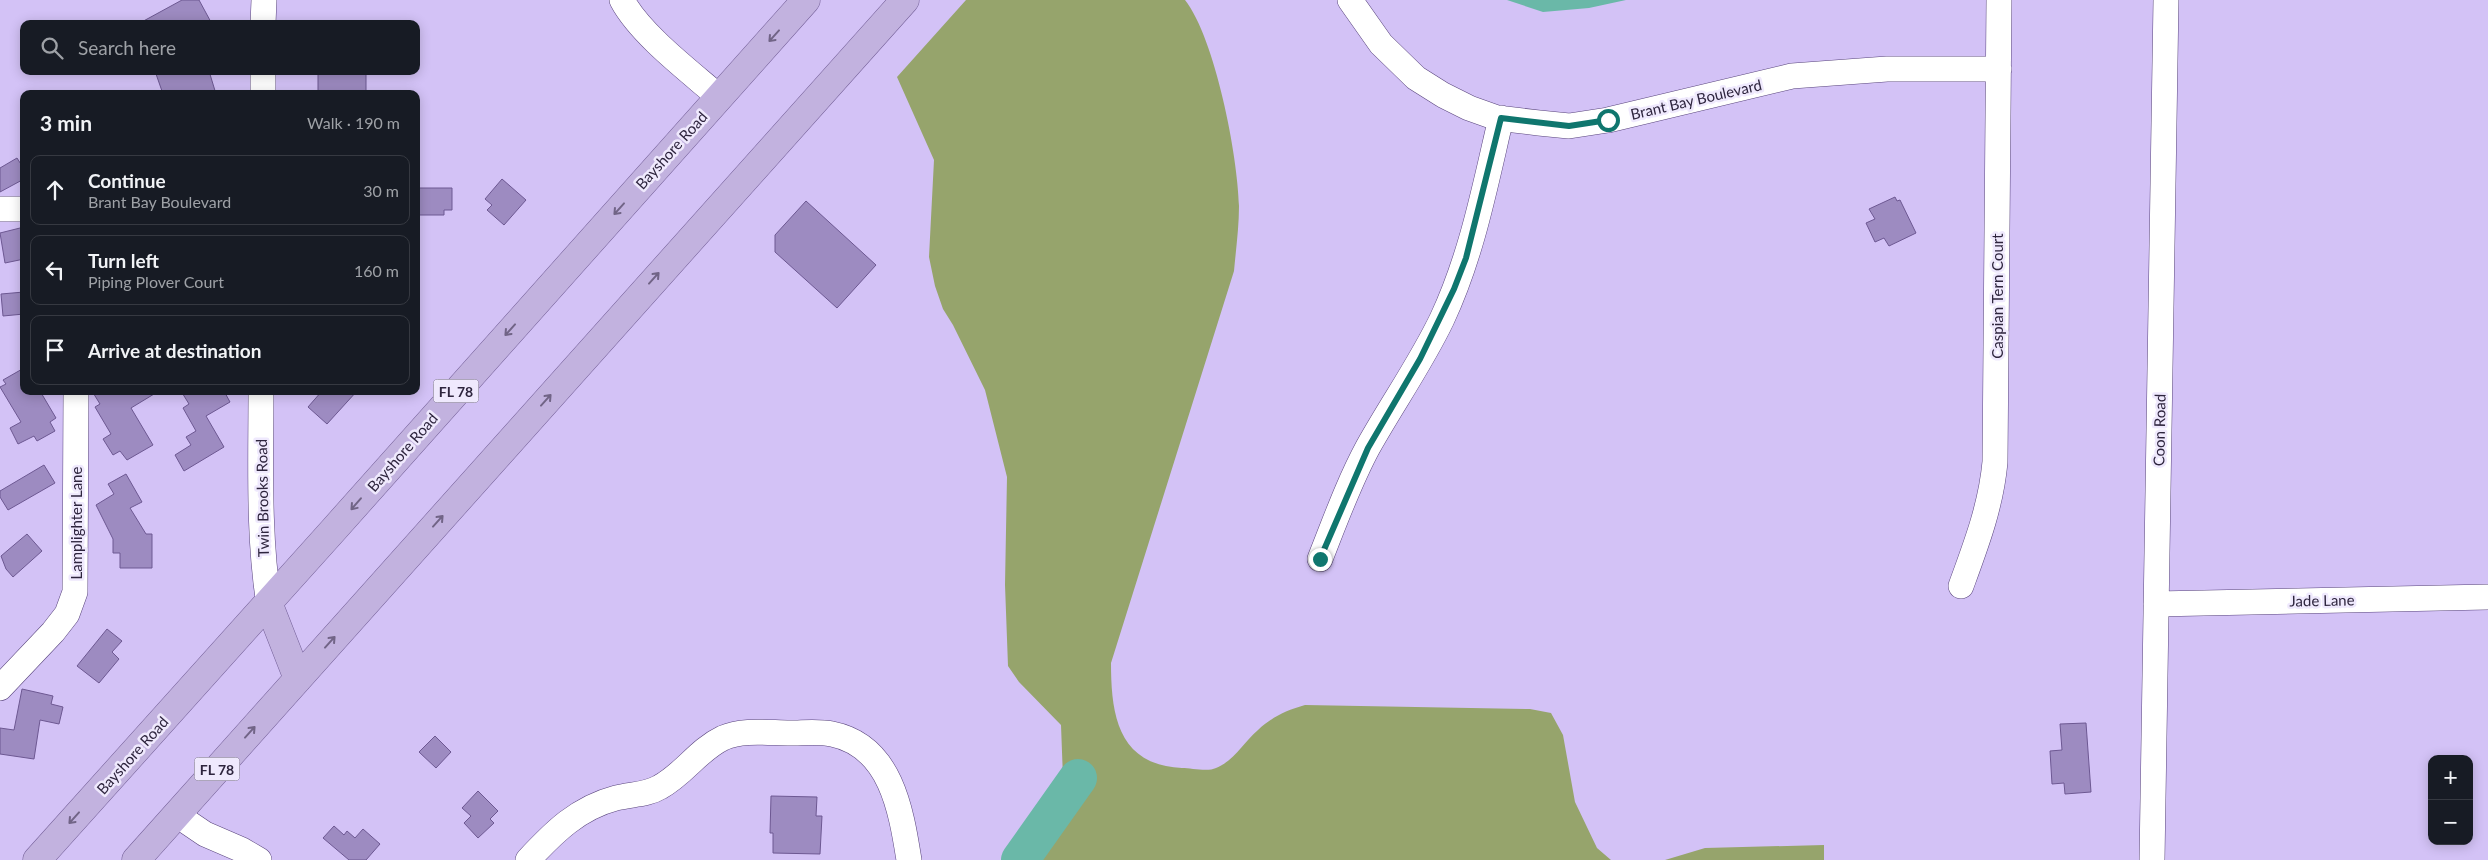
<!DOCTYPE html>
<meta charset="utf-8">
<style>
:root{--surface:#171b24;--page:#242831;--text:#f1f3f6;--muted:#9ea1a6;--line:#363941}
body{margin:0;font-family:Lato,sans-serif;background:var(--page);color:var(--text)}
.controls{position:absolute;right:15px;bottom:15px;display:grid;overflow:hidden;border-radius:10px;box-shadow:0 2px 12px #0003}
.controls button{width:45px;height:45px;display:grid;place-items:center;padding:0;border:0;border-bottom:1px solid var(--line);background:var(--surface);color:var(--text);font:25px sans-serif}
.stop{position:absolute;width:15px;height:15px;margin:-11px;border:4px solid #0f766e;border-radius:50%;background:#fff}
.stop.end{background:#0f766e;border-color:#fff;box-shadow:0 1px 5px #0008}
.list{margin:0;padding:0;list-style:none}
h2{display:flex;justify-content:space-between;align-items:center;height:65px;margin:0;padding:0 20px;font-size:21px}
h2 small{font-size:16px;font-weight:400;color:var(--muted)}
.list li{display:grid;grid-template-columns:32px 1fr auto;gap:15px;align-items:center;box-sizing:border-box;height:70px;margin:0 10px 10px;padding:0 10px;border:1px solid var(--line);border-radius:10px}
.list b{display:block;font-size:19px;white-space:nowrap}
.list p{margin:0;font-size:16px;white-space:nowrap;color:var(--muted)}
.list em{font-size:16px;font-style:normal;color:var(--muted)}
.icon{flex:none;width:28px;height:28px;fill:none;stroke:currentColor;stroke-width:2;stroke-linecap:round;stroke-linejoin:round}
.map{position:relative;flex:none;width:2488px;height:860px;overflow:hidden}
.search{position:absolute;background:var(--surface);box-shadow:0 2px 12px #0003;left:20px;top:20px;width:400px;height:55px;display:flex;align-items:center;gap:12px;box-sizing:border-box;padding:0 18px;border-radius:10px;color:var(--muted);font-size:19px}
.panel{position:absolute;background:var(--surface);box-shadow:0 2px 12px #0003;left:20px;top:90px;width:400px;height:305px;border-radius:10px}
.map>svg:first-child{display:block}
</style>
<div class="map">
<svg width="2488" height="860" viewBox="0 0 2488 860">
<rect width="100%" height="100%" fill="#d3c2f6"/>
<path fill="#96a46c" d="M966,0H1185C1215,38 1238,156 1239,206C1239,227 1236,249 1234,271L1111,663C1111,715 1118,765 1182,768C1191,768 1208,772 1216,768C1235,760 1243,743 1258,730C1272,717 1287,710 1305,705L1530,709L1551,713L1563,735L1575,802L1597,848L1611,860H1037L1062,831L1064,805L1061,725L1019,682L1008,666L1005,585L1007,477L985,390L953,325L943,309L935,286L929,257L934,160L897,77Z
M1824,845V860H1665L1705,848Z"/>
<path fill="#6ab8a8" d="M1507,0H1626L1589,8L1543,12Z"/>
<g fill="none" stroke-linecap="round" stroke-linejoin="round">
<path stroke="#6ab8a8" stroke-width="38" d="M1020,860L1078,778"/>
</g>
<path fill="#9d8bc1" stroke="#6d5892" d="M182,0H199L212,24H138Z
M155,71H209L216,94H163Z
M318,71H366V94H324V91H318Z
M17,158L24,169V179L0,192V168Z
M502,179L526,200L504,225L487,210L492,205L485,199Z
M416,188H452V210H444V215H416Z
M1895,197L1897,201L1900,200L1916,233L1889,246L1884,238L1875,242L1866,223L1875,219L1869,209Z
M806,201L876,265L837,308L775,252V235Z
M24,227V259L5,263L0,233Z
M24,292V314L3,316L1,294Z
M24,368V391H40L56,418L50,422L55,431L37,441L34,436L18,444L10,428L21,422L0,387L6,384L3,380Z
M92,391H159L131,408L153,445L127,460L120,451L113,455L103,439L111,434L95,407L100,404Z
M181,391H224L230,402L206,416L224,447L184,471L175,455L191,445L186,437L196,431L183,408L189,404Z
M322,391H357L327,424L308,407Z
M44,465L55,483L8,510L0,497V491Z
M126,474L142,502L130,508L146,534H152V568H120V553H113V539L96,505L114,494L108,484Z
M27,534L42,551L13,577L6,569L1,556Z
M107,629L122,641L112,652L119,659L99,683L77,666Z
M22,689L53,696L51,704L63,707L59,724L40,720L34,759L0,754V728L14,730Z
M2086,723L2091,792L2065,794L2064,783L2052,784L2050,751L2062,750L2060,724Z
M435,736L451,752L436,768L419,752Z
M478,791L498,811L490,819L494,823L478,838L464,823L471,816L462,808Z
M771,796L817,797L816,816H822L820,854L773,853V833H770Z
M334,826L344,835L347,831L355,838L363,829L380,844L366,860H349L323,838Z"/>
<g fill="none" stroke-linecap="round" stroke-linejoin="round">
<defs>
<path id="minor" d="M622,0C640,34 689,71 719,97
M1350,0L1381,44L1416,78L1443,95L1469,108L1497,118L1539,123L1569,126L1608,120L1792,76L1887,69H1999
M263,24L264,0
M263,94V71
M0,209H24
M261,391C261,463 258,534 269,605
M1320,559C1335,521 1349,482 1368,447C1392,404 1421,363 1442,319C1472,255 1485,186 1501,118
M1961,586C1976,545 1991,506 1995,462L1999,0
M2156,604L2488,597
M0,688L53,632L67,614L75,592L76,391
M177,815L205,834L242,850L259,860
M528,860C554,832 578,808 616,798C631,794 647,795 660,787C684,774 698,750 723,738C743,729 769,733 790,733C803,733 819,731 832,734C891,746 901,810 909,860
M2152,860L2166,0"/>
<path id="major" d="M269,605L298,679
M37,860C295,575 550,286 806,0
M136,860L905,0"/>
</defs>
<use href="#minor" stroke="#58447c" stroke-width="26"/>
<use href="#major" stroke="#746098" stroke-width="29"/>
<use href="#minor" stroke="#fff" stroke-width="25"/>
<use href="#major" stroke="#c2b2df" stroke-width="28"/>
</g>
<defs><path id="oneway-shaft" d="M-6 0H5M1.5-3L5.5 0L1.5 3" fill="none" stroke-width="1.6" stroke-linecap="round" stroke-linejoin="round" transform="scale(1.25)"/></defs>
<g stroke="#716486">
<use href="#oneway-shaft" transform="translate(774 36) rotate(132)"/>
<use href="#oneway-shaft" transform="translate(619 209) rotate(132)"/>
<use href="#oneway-shaft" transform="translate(654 278) rotate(-48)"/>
<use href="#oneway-shaft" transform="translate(510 330) rotate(132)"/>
<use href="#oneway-shaft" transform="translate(546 400) rotate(-48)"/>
<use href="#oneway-shaft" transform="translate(356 504) rotate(131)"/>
<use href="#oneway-shaft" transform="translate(438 521) rotate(-48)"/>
<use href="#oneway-shaft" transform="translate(330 642) rotate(-48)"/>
<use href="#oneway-shaft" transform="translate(250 732) rotate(-48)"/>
<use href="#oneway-shaft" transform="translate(74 818) rotate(132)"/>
</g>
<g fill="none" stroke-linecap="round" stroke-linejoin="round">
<path stroke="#0f766e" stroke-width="6" d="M1320,559L1368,448L1420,359L1454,289L1466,258L1501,118L1569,126L1608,120"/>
</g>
<g text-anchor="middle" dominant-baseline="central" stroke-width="5" stroke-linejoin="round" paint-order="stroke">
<g fill="#efe9fd" stroke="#686077" stroke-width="1">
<rect x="433.5" y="379.5" width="45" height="23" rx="4"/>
<rect x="194.5" y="757.5" width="45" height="23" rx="4"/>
</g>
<g font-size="14" font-weight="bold" fill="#2e253e">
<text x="456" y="391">FL 78</text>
<text x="217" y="769">FL 78</text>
</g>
<g font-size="15" fill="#2e253e" stroke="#efe9fd">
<text transform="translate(1696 99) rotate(-13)">Brant Bay Boulevard</text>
<text transform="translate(671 150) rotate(-48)">Bayshore Road</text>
<text transform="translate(1997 296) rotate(-90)">Caspian Tern Court</text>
<text transform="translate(2159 430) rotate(-89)">Coon Road</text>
<text transform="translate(402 452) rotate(-49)">Bayshore Road</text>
<text transform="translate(262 498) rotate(-91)">Twin Brooks Road</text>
<text transform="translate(76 523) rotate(-90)">Lamplighter Lane</text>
<text transform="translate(2322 600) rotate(-1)">Jade Lane</text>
<text transform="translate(132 755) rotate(-48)">Bayshore Road</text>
</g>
</g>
</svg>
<div class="controls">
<button>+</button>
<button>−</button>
</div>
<div class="stop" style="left:1608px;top:120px"></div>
<div class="stop end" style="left:1320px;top:559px"></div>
<div class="search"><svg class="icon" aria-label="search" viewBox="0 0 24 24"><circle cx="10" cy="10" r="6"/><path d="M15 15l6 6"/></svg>Search here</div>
<section class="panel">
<h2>3 min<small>Walk · 190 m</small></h2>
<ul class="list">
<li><svg class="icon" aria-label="ahead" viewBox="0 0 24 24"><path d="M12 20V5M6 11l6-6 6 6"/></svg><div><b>Continue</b><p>Brant Bay Boulevard</p></div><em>30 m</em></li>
<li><svg class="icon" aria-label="left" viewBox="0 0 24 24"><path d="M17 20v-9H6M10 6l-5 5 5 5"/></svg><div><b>Turn left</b><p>Piping Plover Court</p></div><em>160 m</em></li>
<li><svg class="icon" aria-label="arrive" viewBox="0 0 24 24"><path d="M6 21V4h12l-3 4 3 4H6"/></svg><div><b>Arrive at destination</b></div></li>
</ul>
</section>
</div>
